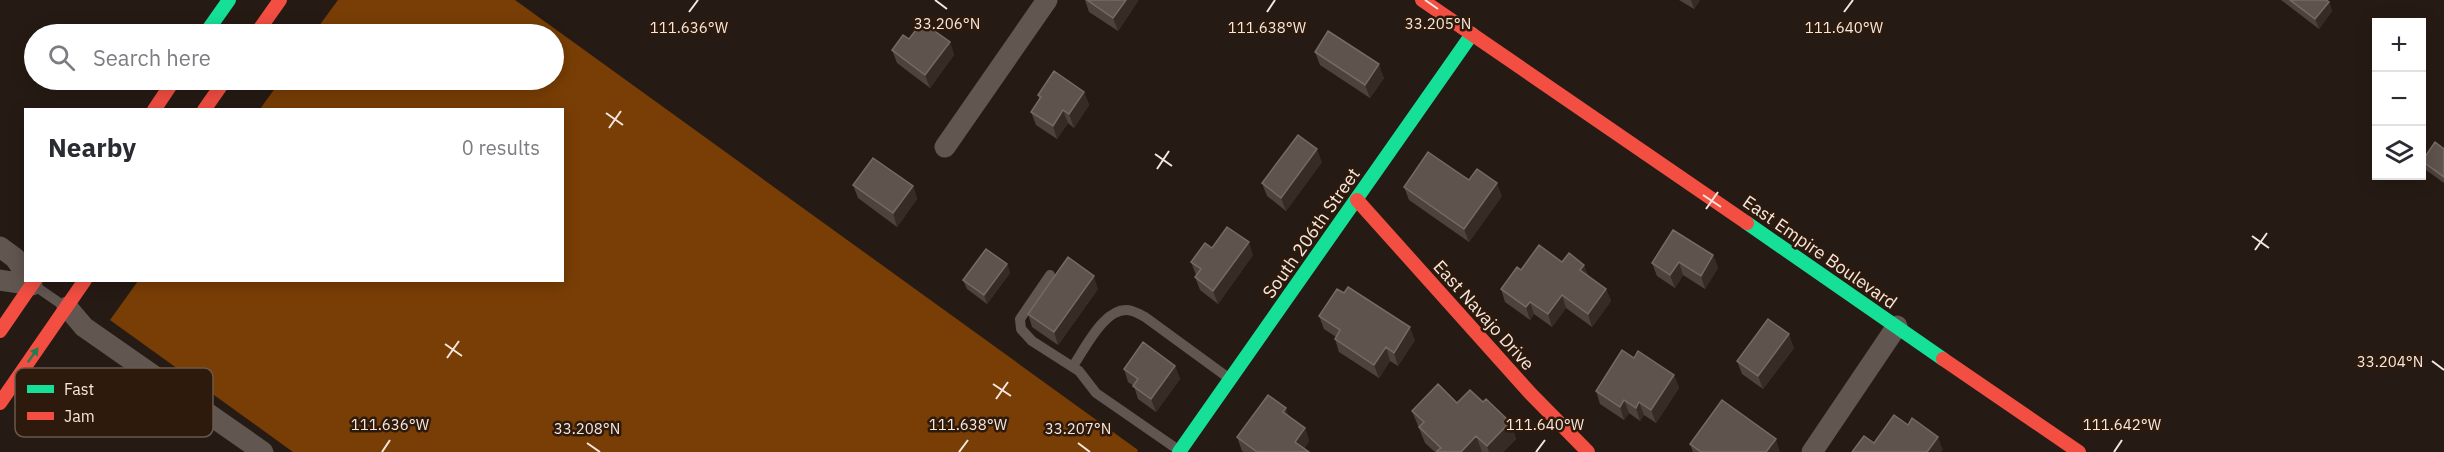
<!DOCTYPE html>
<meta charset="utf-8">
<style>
:root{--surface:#fff;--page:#f2f2f3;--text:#2b2b33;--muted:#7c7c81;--line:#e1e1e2}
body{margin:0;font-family:"IBM Plex Sans",sans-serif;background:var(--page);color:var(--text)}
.controls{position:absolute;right:18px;top:18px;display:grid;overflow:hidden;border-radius:0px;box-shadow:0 3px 15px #0003}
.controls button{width:54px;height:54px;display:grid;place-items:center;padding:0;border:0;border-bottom:2px solid var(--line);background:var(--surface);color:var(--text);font:30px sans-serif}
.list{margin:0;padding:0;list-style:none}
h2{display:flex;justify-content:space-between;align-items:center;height:78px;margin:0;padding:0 24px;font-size:26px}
h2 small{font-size:20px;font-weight:400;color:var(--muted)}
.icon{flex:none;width:33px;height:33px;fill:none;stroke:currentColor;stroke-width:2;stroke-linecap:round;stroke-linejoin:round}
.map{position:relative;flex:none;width:2444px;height:452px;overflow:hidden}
.search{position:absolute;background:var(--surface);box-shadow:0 3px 15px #0003;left:24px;top:24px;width:540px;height:66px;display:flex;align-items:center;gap:15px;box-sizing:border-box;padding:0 21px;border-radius:33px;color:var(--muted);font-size:22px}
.panel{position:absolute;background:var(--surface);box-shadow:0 3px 15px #0003;left:24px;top:108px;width:540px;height:174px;border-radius:0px}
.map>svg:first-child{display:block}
</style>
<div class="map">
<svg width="2444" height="452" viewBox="0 0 2444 452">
<rect width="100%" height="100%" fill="#261b14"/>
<path fill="#793e05" d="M338,0H515L1138,450L1137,452H293L110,320L138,281L562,280V110L260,109L281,80H554V34H313Z"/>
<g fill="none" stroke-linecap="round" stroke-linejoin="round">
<path stroke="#615650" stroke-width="10" d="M1050,275L1020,319L1021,329L1032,341L1079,371L1096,393L1180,451
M35,286L64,306
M1073,366C1085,349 1106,303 1132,311C1136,312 1141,315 1145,317L1230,379"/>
<path stroke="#615650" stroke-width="21" d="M945,147L1047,0
M0,247L15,258L26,274
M0,280L32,285
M67,307L84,327L263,452
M1812,452L1897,326"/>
<path stroke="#16e098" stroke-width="14" d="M205,34L229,0
M1747,223L1943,359
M1179,452L1472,34"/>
<path stroke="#f24e42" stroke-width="14" d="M1422,0L1747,223
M256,34L280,0
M154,110L174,80
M204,110L225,80
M1357,200L1530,393L1588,452
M0,331L35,280
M1943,359L2079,452
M0,403L85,280"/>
</g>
<path fill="#4d423c" d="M1085,0H1138V1L1118,31L1089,12Z
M1679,0H1700L1694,9Z
M2281,0H2326L2329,2L2332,11L2319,29Z
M950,42L954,55L930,88L897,63L892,50Z
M1315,52L1384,78L1370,98L1320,65Z
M1084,92L1089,105L1074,128L1068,123L1057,139L1036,125L1031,112L1039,99L1038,95Z
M2444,149V183L2426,170L2422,161Z
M1322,162L1286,211L1267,196L1262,183Z
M853,185L913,186L917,199L897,227L858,198Z
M1404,187L1502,196L1469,242L1409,200Z
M1212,248L1253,255L1218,304L1200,290L1195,277L1196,275L1191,262Z
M1713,255L1718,268L1705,289L1683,275L1675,288L1657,276L1652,263Z
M1562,262L1588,276L1606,289L1611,301L1592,327L1566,308L1552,327L1534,314L1530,320L1505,302L1501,289L1521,270Z
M1007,264L1010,273L987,304L967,289L963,280Z
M1098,289L1058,345L1032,327L1028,314Z
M1319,316L1415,340L1398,366L1390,361L1379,378L1339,352L1335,339L1336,337L1324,329Z
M1794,348L1763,389L1742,374L1737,361Z
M1634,358L1674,375L1679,388L1656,423L1644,415L1640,421L1629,413L1624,420L1600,404L1596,391Z
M1175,366L1180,379L1156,412L1138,399L1134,386L1128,382L1124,369Z
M1483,402L1510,422L1516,439L1503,452H1435L1425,443L1412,411L1457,403Z
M1289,417L1305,428L1309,441L1304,449L1309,452H1244L1242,451L1237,437Z
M1690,444L1780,452H1693Z"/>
<path fill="#362b25" d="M1126,0H1138V1L1118,31L1113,18Z
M1691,0H1700L1694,9Z
M2329,2L2332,11L2319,29L2315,19Z
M950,42L954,55L930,88L925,75Z
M1379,64L1384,78L1370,98L1365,85Z
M1084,92L1089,105L1074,128L1069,114Z
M1063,110L1068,123L1057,139L1053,126Z
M1317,149L1322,162L1286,211L1281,198Z
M1497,183L1502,196L1469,242L1464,229Z
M913,186L917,199L897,227L893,213Z
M1249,242L1253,255L1218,304L1213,291Z
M1713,255L1718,268L1705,289L1701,276Z
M1679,262L1683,275L1675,288L1670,275Z
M1007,264L1010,273L987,304L984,295Z
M1584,265L1589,277L1580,270Z
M1094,276L1098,289L1058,345L1054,332Z
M1606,289L1611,301L1592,327L1588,314Z
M1562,295L1566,308L1552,327L1548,314Z
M1530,302L1534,314L1530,320L1526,307Z
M1410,327L1415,340L1398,366L1394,353Z
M1789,334L1794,348L1763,389L1758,376Z
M1386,347L1390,361L1379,378L1374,365Z
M1175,366L1180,379L1156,412L1151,399Z
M1674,375L1679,388L1656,423L1651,410Z
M1624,400L1629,413L1624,420L1620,407Z
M1639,402L1644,415L1640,421L1636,408Z
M1286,408L1290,421L1283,412Z
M1510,422L1516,439L1503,452H1489L1487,446Z
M1305,428L1309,441L1302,452L1295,442Z
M1476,436L1482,452H1461Z
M1938,437L1943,450L1941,452H1927Z
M1776,439L1780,452H1766Z"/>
<path fill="#5f544d" stroke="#766b64" stroke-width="1.5" d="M1087,0H1126L1113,18Z
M2290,0H2326L2329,2L2315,19Z
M922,22L950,42L925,75L892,50L903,35L909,39Z
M1328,31L1379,64L1365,85L1315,52Z
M1054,71L1084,92L1069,114L1063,110L1053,126L1031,112L1041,97L1038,95Z
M1298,135L1317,149L1281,198L1262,183Z
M2435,142L2444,149V177L2422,161Z
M1428,152L1469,180L1477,169L1497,183L1464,229L1404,187Z
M873,158L913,186L893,213L853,185Z
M1227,227L1249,242L1213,291L1195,277L1201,269L1191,262L1205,243L1212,248Z
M1673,230L1713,255L1701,276L1679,262L1670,275L1652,263Z
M1539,245L1562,262L1569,253L1584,265L1580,270L1606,289L1588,314L1562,295L1548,314L1530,302L1526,307L1501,289L1517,267L1521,270Z
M986,249L1007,264L984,295L963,280Z
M1068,257L1094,276L1054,332L1028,314Z
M1348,287L1410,327L1394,353L1386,347L1374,365L1335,339L1340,330L1319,316L1337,289L1344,293Z
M1768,319L1789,334L1758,376L1737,361Z
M1143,342L1175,366L1151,399L1133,386L1138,379L1124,369Z
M1622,350L1634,358L1638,351L1674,375L1651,410L1639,402L1636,408L1624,400L1620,407L1596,391Z
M1438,384L1457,403L1470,390L1483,402L1486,399L1510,422L1487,446L1476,436L1461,452H1438L1437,451L1441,448L1419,427L1424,422L1412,411Z
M1268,395L1286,408L1283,412L1305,428L1295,442L1309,452H1257L1237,437Z
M1722,400L1776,439L1766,452H1701L1690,444Z
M1894,415L1908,425L1912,418L1938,437L1927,452H1852L1864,436L1874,443Z"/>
<defs><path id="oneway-solid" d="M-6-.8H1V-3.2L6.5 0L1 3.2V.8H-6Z" transform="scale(1.5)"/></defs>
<use fill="#227d52" href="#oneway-solid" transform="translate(33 355) rotate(-55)"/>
<path fill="none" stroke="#f5e7dd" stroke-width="2" d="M935,0L947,9M1425,0L1438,9M689,12L698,0M1267,12L1275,0M1844,12L1853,0M606,113L623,125M609,128L621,111M1155,154L1172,166M1157,169L1169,151M1703,195L1721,207M1706,209L1718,192M2252,236L2269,248M2255,250L2267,233M445,344L462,356M447,358L459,341M2432,361L2444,370M993,384L1011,396M996,399L1008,382M587,443L600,452M1078,443L1090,452M382,452L390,440M959,452L968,440M1536,452L1545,440M2114,452L2122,440"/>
<g text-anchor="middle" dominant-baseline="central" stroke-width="5" stroke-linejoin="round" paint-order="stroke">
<g font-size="18" fill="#f5e7dd" stroke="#2e1a0c">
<text transform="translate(1311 233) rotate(-55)">South 206th Street</text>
<text transform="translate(1820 252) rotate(35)">East Empire Boulevard</text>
<text transform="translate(1484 315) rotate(48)">East Navajo Drive</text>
</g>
</g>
<rect x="15" y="368" width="198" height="69" rx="9" fill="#2e1a0c" stroke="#6a584b" stroke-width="1.5"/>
<rect x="27" y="385" width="27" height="8" fill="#16e098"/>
<rect x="27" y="412" width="27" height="8" fill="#f24e42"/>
<g font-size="16" fill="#f5e7dd">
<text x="64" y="395">Fast</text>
<text x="64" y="422">Jam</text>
</g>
<g font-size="15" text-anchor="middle" fill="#f5e7dd" stroke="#2e1a0c" stroke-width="5" stroke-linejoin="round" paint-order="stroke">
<text x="947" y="29">33.206°N</text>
<text x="1438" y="29">33.205°N</text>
<text x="689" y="33">111.636°W</text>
<text x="1267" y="33">111.638°W</text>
<text x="1844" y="33">111.640°W</text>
<text x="2390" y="367">33.204°N</text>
<text x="390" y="430">111.636°W</text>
<text x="968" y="430">111.638°W</text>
<text x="1545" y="430">111.640°W</text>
<text x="2122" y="430">111.642°W</text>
<text x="587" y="434">33.208°N</text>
<text x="1078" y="434">33.207°N</text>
</g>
</svg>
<div class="controls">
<button>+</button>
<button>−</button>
<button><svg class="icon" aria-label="layers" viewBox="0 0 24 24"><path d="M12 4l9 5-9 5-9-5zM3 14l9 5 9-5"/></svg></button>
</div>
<div class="search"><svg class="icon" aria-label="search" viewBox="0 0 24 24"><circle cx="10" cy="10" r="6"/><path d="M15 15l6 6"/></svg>Search here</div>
<section class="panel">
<h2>Nearby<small>0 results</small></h2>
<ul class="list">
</ul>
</section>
</div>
